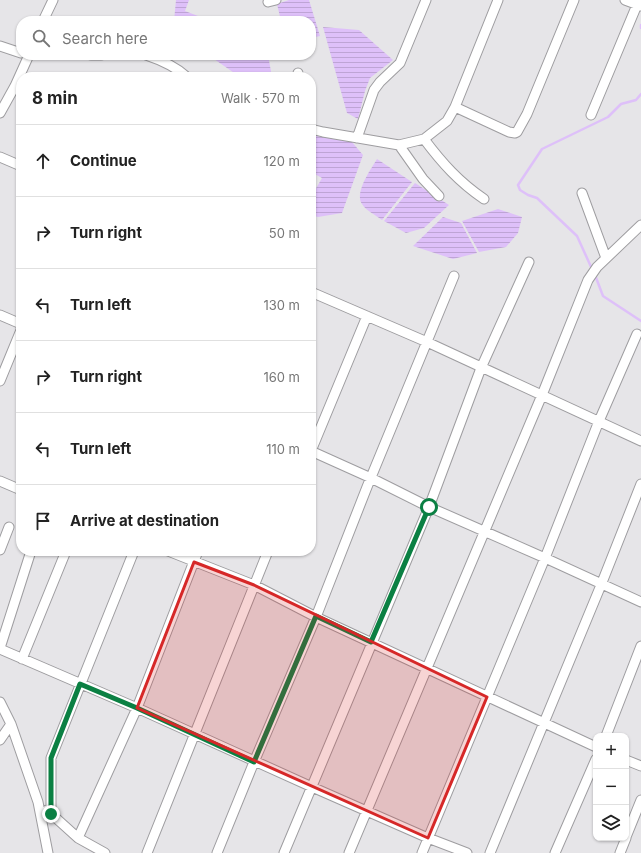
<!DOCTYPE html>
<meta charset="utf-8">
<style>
:root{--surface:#fff;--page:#f6f6f6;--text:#222;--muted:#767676;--line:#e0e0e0}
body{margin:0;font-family:Inter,sans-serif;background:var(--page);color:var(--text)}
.controls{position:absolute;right:12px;bottom:12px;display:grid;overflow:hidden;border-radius:8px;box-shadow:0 1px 3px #0004}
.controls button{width:36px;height:36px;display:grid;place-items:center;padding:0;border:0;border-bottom:1px solid var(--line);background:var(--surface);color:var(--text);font:20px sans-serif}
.stop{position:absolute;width:12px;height:12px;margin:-9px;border:3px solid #0b8043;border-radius:50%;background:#fff}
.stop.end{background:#0b8043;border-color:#fff;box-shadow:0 1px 4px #0008}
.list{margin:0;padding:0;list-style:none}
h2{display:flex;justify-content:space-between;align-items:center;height:52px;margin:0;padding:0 16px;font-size:17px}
h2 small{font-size:13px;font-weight:400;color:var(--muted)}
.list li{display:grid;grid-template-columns:26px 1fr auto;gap:12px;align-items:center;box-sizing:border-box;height:72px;padding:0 16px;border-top:1px solid var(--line)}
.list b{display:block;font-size:15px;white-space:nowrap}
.list em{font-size:13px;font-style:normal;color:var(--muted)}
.icon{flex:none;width:22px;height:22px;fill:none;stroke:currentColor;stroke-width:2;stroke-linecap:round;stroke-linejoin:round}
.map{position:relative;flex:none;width:641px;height:853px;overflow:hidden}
.search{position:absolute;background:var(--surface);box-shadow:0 1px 3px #0004;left:16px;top:16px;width:300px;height:44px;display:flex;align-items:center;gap:10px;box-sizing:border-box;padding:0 14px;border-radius:16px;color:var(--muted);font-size:15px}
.panel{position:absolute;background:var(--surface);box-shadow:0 1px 3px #0004;left:16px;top:72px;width:300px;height:484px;border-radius:16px}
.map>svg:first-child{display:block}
</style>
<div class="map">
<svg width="641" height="853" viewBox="0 0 641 853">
<defs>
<pattern id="water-rules" width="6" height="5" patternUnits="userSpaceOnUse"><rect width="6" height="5" fill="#dec0f9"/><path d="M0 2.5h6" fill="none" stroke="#bea4d5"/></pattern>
</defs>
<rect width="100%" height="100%" fill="#e6e5e8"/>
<path fill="url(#water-rules)" d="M176,0H189L185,11L211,21H174Z
M289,0H309L320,36L311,38V21H281L277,4Z
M323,27L359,30L393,60L370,78L365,91L358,119L347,113Z
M217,55H268L272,77H240L214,59Z
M311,135L352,142L363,155L342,213L318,217L311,215V197L322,178L311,172Z
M377,159L412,182L382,220C376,215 366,211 362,204C354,193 371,169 377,159Z
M415,183L449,205L424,228L406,233L384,221Z
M498,209L522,217L518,233L506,247L479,252L462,221Z
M443,217L461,223L477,253L453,259L413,246Z"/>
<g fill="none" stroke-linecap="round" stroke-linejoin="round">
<path stroke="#dec0f9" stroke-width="2.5" d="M641,25V28
M592,269L577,236L537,198L528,195L520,190L518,185L542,149L608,117L621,104L636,100L641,94
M595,275L603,296L641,321"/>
<defs>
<path id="minor" d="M625,0L641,6
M268,2L276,0
M43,21L53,0
M0,46L21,53
M91,55H101
M146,55C161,60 175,66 187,77
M298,77V73
M455,107L509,132L515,133L517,132L527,114L574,0
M0,113L15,86L29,55
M591,115L639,0
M311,129L323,132L399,145L424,139L447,121L455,107L498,0
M357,138L374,90L380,82L400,63L426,0
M424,139C442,163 459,182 484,199
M399,145L423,179L439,196
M0,157L21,166
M582,193L606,258
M311,292L427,342L641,441
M0,315L21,324
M0,381L21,330
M311,451L371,478L429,507L545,558L641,602
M311,451L367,316
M0,481L21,490
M0,550L9,527
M168,551L254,585L316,617L596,747
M0,648L31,551
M0,649L137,708L312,787L428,838L467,853
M22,659L66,551
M0,702L11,724L38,802L48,853
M606,736L641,646
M0,740L11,724
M626,760L641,766
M47,810L78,838L105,853
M51,814V758L134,551
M626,837L641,800
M78,838L137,708L198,551
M147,853L268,551
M217,853L254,762L316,617L367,487L454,276
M284,853L429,507L481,368L529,262
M349,853L542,395L588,280L597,267L641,225
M422,853L545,558L599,421L637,334
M490,853L601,585L641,484
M555,853L596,759
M620,853L626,838"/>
</defs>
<use href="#minor" stroke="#9e9da0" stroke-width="11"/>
<use href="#minor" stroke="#fff" stroke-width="9"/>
</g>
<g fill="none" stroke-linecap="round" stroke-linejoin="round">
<path stroke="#0b8043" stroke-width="5" d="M51,814V758L80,684L137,708L254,762L316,616L371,642L429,507"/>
</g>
<path fill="#d62828" fill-opacity="0.2" stroke="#d62828" stroke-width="3" stroke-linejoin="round" d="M194,562L254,585L487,697L428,838L137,708Z"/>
</svg>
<div class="controls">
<button>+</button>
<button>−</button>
<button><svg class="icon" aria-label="layers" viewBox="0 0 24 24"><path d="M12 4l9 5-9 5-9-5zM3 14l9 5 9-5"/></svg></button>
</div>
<div class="stop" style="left:429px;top:507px"></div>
<div class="stop end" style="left:51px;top:814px"></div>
<div class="search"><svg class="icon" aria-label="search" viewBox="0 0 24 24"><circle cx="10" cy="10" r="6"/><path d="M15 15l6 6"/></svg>Search here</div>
<section class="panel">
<h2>8 min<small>Walk · 570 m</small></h2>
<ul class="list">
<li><svg class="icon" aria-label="ahead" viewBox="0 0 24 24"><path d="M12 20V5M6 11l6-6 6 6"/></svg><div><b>Continue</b></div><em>120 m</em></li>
<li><svg class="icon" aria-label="right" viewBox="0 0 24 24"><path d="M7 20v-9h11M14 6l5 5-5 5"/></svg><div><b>Turn right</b></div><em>50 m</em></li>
<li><svg class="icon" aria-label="left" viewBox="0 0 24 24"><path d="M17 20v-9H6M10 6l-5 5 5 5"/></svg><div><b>Turn left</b></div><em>130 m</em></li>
<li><svg class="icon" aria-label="right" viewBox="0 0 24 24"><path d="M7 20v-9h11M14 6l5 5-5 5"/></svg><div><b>Turn right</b></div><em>160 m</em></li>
<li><svg class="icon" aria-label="left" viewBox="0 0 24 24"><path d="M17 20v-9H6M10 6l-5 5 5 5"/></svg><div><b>Turn left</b></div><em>110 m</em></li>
<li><svg class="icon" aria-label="arrive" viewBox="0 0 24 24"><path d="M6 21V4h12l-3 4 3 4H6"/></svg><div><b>Arrive at destination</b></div></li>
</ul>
</section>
</div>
